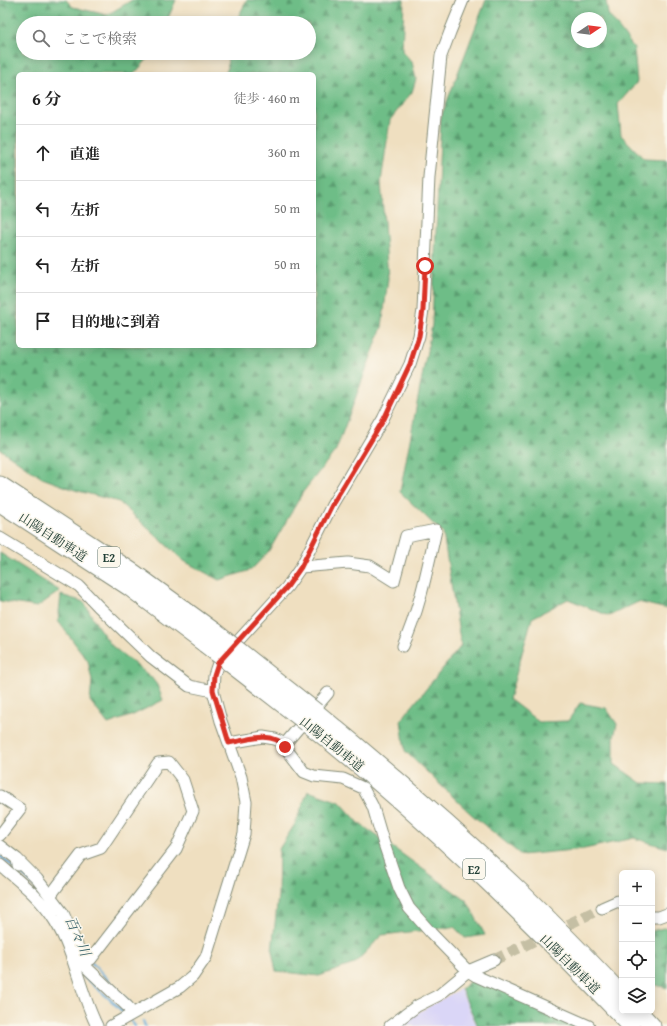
<!DOCTYPE html>
<html lang="ja">
<meta charset="utf-8">
<style>
:root{--surface:#fff;--page:#f2f2f2;--text:#222;--muted:#767676;--line:#e0e0e0}
body{margin:0;font-family:"Gentium Book Plus","Noto Serif JP",serif;background:var(--page);color:var(--text)}
.controls{position:absolute;right:12px;bottom:12px;display:grid;overflow:hidden;border-radius:6px;box-shadow:0 2px 10px #0003}
.controls button{width:36px;height:36px;display:grid;place-items:center;padding:0;border:0;border-bottom:1px solid var(--line);background:var(--surface);color:var(--text);font:20px sans-serif}
.compass{position:absolute;left:571px;top:12px;width:36px;height:36px;border-radius:50%;background:var(--surface);box-shadow:0 2px 10px #0003;rotate:77deg}
.stop{position:absolute;width:12px;height:12px;margin:-9px;border:3px solid #d93025;border-radius:50%;background:#fff}
.stop.end{background:#d93025;border-color:#fff;box-shadow:0 1px 4px #0008}
.list{margin:0;padding:0;list-style:none}
h2{display:flex;justify-content:space-between;align-items:center;height:52px;margin:0;padding:0 16px;font-size:17px}
h2 small{font-size:13px;font-weight:400;color:var(--muted)}
.list li{display:grid;grid-template-columns:26px 1fr auto;gap:12px;align-items:center;box-sizing:border-box;height:56px;padding:0 16px;border-top:1px solid var(--line)}
.list b{display:block;font-size:15px;white-space:nowrap}
.list em{font-size:13px;font-style:normal;color:var(--muted)}
.icon{flex:none;width:22px;height:22px;fill:none;stroke:currentColor;stroke-width:2;stroke-linecap:round;stroke-linejoin:round}
.map{position:relative;flex:none;width:667px;height:1026px;overflow:hidden}
.search{position:absolute;background:var(--surface);box-shadow:0 2px 10px #0003;left:16px;top:16px;width:300px;height:44px;display:flex;align-items:center;gap:10px;box-sizing:border-box;padding:0 14px;border-radius:22px;color:var(--muted);font-size:15px}
.panel{position:absolute;background:var(--surface);box-shadow:0 2px 10px #0003;left:16px;top:72px;width:300px;height:276px;border-radius:6px}
.map>svg:first-child{display:block}
</style>
<div class="map">
<svg width="667" height="1026" viewBox="0 0 667 1026">
<defs>
<pattern id="forest-firs" width="22" height="20" patternUnits="userSpaceOnUse"><rect width="22" height="20" fill="#6ebd87"/><path d="M5 1l3.5 6h-7zM16 11l3.5 6h-7z" fill="#5a9b6f"/></pattern>
</defs>
<rect width="100%" height="100%" fill="#fbf7ec"/>
<filter id="ink" filterUnits="userSpaceOnUse"><feTurbulence type="fractalNoise" baseFrequency=".025" numOctaves="2"/><feDisplacementMap in="SourceGraphic" scale="8" xChannelSelector="R" yChannelSelector="G"/><feConvolveMatrix kernelMatrix="1 2 1 2 8 2 1 2 1" color-interpolation-filters="sRGB"/></filter>
<filter id="wash" filterUnits="userSpaceOnUse"><feTurbulence type="fractalNoise" baseFrequency=".012" numOctaves="4" result="noise"/><feDisplacementMap in="SourceGraphic" scale="16" xChannelSelector="R" yChannelSelector="G"/><feGaussianBlur stdDeviation="0.9" result="paint"/><feColorMatrix in="noise" values="0 0 0 0 0 0 0 0 0 0 0 0 0 0 0 0 0 1.4 0 .05"/><feComposite in="paint" operator="in"/></filter>
<g filter="url(#wash)">
<rect width="100%" height="100%" fill="#efdfc0"/>
<path fill="#dad6f7" d="M460,989L477,1026H399L417,1013Z"/>
<path fill="url(#forest-firs)" stroke="#467d5e" fill-rule="evenodd" d="M0,0H66L73,7L107,15L132,0H176L166,23H23V53H153L134,74H18V346H314V74H224L228,68L227,53H309V23H235L247,0H404L402,51L412,62L416,79L412,92L390,120L381,182L388,278L382,327L336,450L303,492L269,551L251,570L219,580L184,561L119,502L75,490L42,478L0,449Z
M486,0H606L608,14L634,48L637,82L618,104L621,135L644,159L667,160V609L638,602L609,616L568,599L532,618L509,699L539,722L568,721L580,703L606,708L617,724L614,737V764L641,783L667,784V848L634,838L584,849L521,855L471,814L405,751L401,720L461,646L443,533L400,492L432,325L441,117ZM577,18H601V42H577Z
M0,553L60,591L37,607L0,601Z
M61,595L84,602L98,627L112,646L151,677L157,685L163,700L133,715L108,724L90,701L92,681L88,661L58,621Z
M308,791L340,802L359,823L467,901L485,935L465,938L454,927L382,935L354,964L319,976L276,971L272,951L278,896L279,849L295,824Z
M667,927V988L652,984V931Z
M476,976L578,1026H478L461,989Z"/>
<g fill="none" stroke-linecap="round" stroke-linejoin="round">
<path stroke="#61abd9" stroke-width="2.5" d="M0,856L26,878L44,896
M91,962L130,1003
M82,969L85,978L111,1000L125,1014
M129,1019L135,1026
M143,1021L145,1026"/>
</g>
</g>
<g filter="url(#ink)">
<g fill="none" stroke-linecap="round" stroke-linejoin="round">
<path stroke="#c5bfa4" stroke-width="11" stroke-dasharray="11 5.5" stroke-linecap="butt" d="M494,960L602,908"/>
<defs>
<path id="minor" d="M0,538L79,586L98,606L151,657L189,686L213,691
M301,567L348,563L370,566L394,581L406,536L436,530C427,570 420,608 403,646
M229,743L263,737L275,739L281,742L304,772L314,776L343,779L363,788L373,807L383,841L399,888L409,908L431,933L468,971L476,976L589,1026
M284,745L328,693
M0,796L20,809L0,835
M0,846L17,859L18,865
M17,859L37,879L63,913L87,968L128,1007L131,1014
M0,865C20,882 41,898 55,921C75,953 80,993 97,1026
M50,896L81,855L101,848L158,763L169,762L183,780L193,811L176,849L91,959L85,963
M602,908L618,901L622,903
M652,917H659L667,914
M111,1026L180,987L193,976L206,957L244,834L246,802L241,777L221,721L213,691L214,675L218,663L287,587L301,567L332,505L383,419L410,364L419,336L423,310L429,177L441,56L450,32L463,0
M390,1026L417,1006L439,995L468,971L494,960"/>
<path id="highway" d="M0,485L134,573L215,632
M0,503L129,587L205,644
M316,712C387,770 457,831 524,895C557,927 590,961 622,995
M307,723C423,815 529,919 631,1026
M638,1011L652,1026"/>
</defs>
<use href="#minor" stroke="#878e7a" stroke-width="13"/>
<use href="#highway" stroke="#878e7a" stroke-width="19"/>
<use href="#minor" stroke="#fff" stroke-width="11"/>
<use href="#highway" stroke="#fff" stroke-width="17"/>
<defs>
<path id="highway-bridge" d="M215,632L316,712
M205,644L307,723"/>
</defs>
<use href="#highway-bridge" stroke="#878e7a" stroke-width="19" stroke-linecap="butt"/>
<use href="#highway-bridge" stroke="#fff" stroke-width="17"/>
</g>
</g>
<g fill="none" stroke-linecap="round" stroke-linejoin="round" filter="url(#ink)">
<path stroke="#d93025" stroke-width="5" d="M285,747C272,730 247,740 229,743L213,690L214,675L218,663L287,587L301,567L332,505L384,419L410,364L419,336L423,310L425,266"/>
</g>
<g text-anchor="middle" dominant-baseline="central" stroke-width="3" stroke-linejoin="round" paint-order="stroke">
<g fill="#fbf7ec" stroke="#61756b" stroke-width="1">
<rect x="98" y="547" width="22" height="20" rx="3"/>
<rect x="463" y="859" width="22" height="20" rx="3"/>
</g>
<g font-size="12" font-weight="bold" fill="#1f3d34">
<text x="109" y="557">E2</text>
<text x="474" y="869">E2</text>
</g>
<g font-size="13" fill="#1f3d34" stroke="#fbf7ec">
<text transform="translate(53 537) rotate(33)">山陽自動車道</text>
<text transform="translate(332 744) rotate(39)">山陽自動車道</text>
<text transform="translate(570 964) rotate(45)">山陽自動車道</text>
</g>
<g font-size="14" font-style="italic" fill="#335e66" stroke="#fbf7ec">
<text transform="translate(78 936) rotate(66)">百々川</text>
</g>
</g>
</svg>
<div class="controls">
<button>+</button>
<button>−</button>
<button><svg class="icon" aria-label="locate" viewBox="0 0 24 24"><circle cx="12" cy="12" r="6"/><path d="M12 2v4M12 18v4M2 12h4M18 12h4"/></svg></button>
<button><svg class="icon" aria-label="layers" viewBox="0 0 24 24"><path d="M12 4l9 5-9 5-9-5zM3 14l9 5 9-5"/></svg></button>
</div>
<svg class="compass" viewBox="-18 -18 36 36"><path d="M0-13l5 13h-10z" fill="#e53935"/><path d="M0 13l5-13h-10z" fill="#767676"/></svg>
<div class="stop" style="left:425px;top:266px"></div>
<div class="stop end" style="left:285px;top:747px"></div>
<div class="search"><svg class="icon" aria-label="search" viewBox="0 0 24 24"><circle cx="10" cy="10" r="6"/><path d="M15 15l6 6"/></svg>ここで検索</div>
<section class="panel">
<h2>6 分<small>徒歩 · 460 m</small></h2>
<ul class="list">
<li><svg class="icon" aria-label="ahead" viewBox="0 0 24 24"><path d="M12 20V5M6 11l6-6 6 6"/></svg><div><b>直進</b></div><em>360 m</em></li>
<li><svg class="icon" aria-label="left" viewBox="0 0 24 24"><path d="M17 20v-9H6M10 6l-5 5 5 5"/></svg><div><b>左折</b></div><em>50 m</em></li>
<li><svg class="icon" aria-label="left" viewBox="0 0 24 24"><path d="M17 20v-9H6M10 6l-5 5 5 5"/></svg><div><b>左折</b></div><em>50 m</em></li>
<li><svg class="icon" aria-label="arrive" viewBox="0 0 24 24"><path d="M6 21V4h12l-3 4 3 4H6"/></svg><div><b>目的地に到着</b></div></li>
</ul>
</section>
</div>
